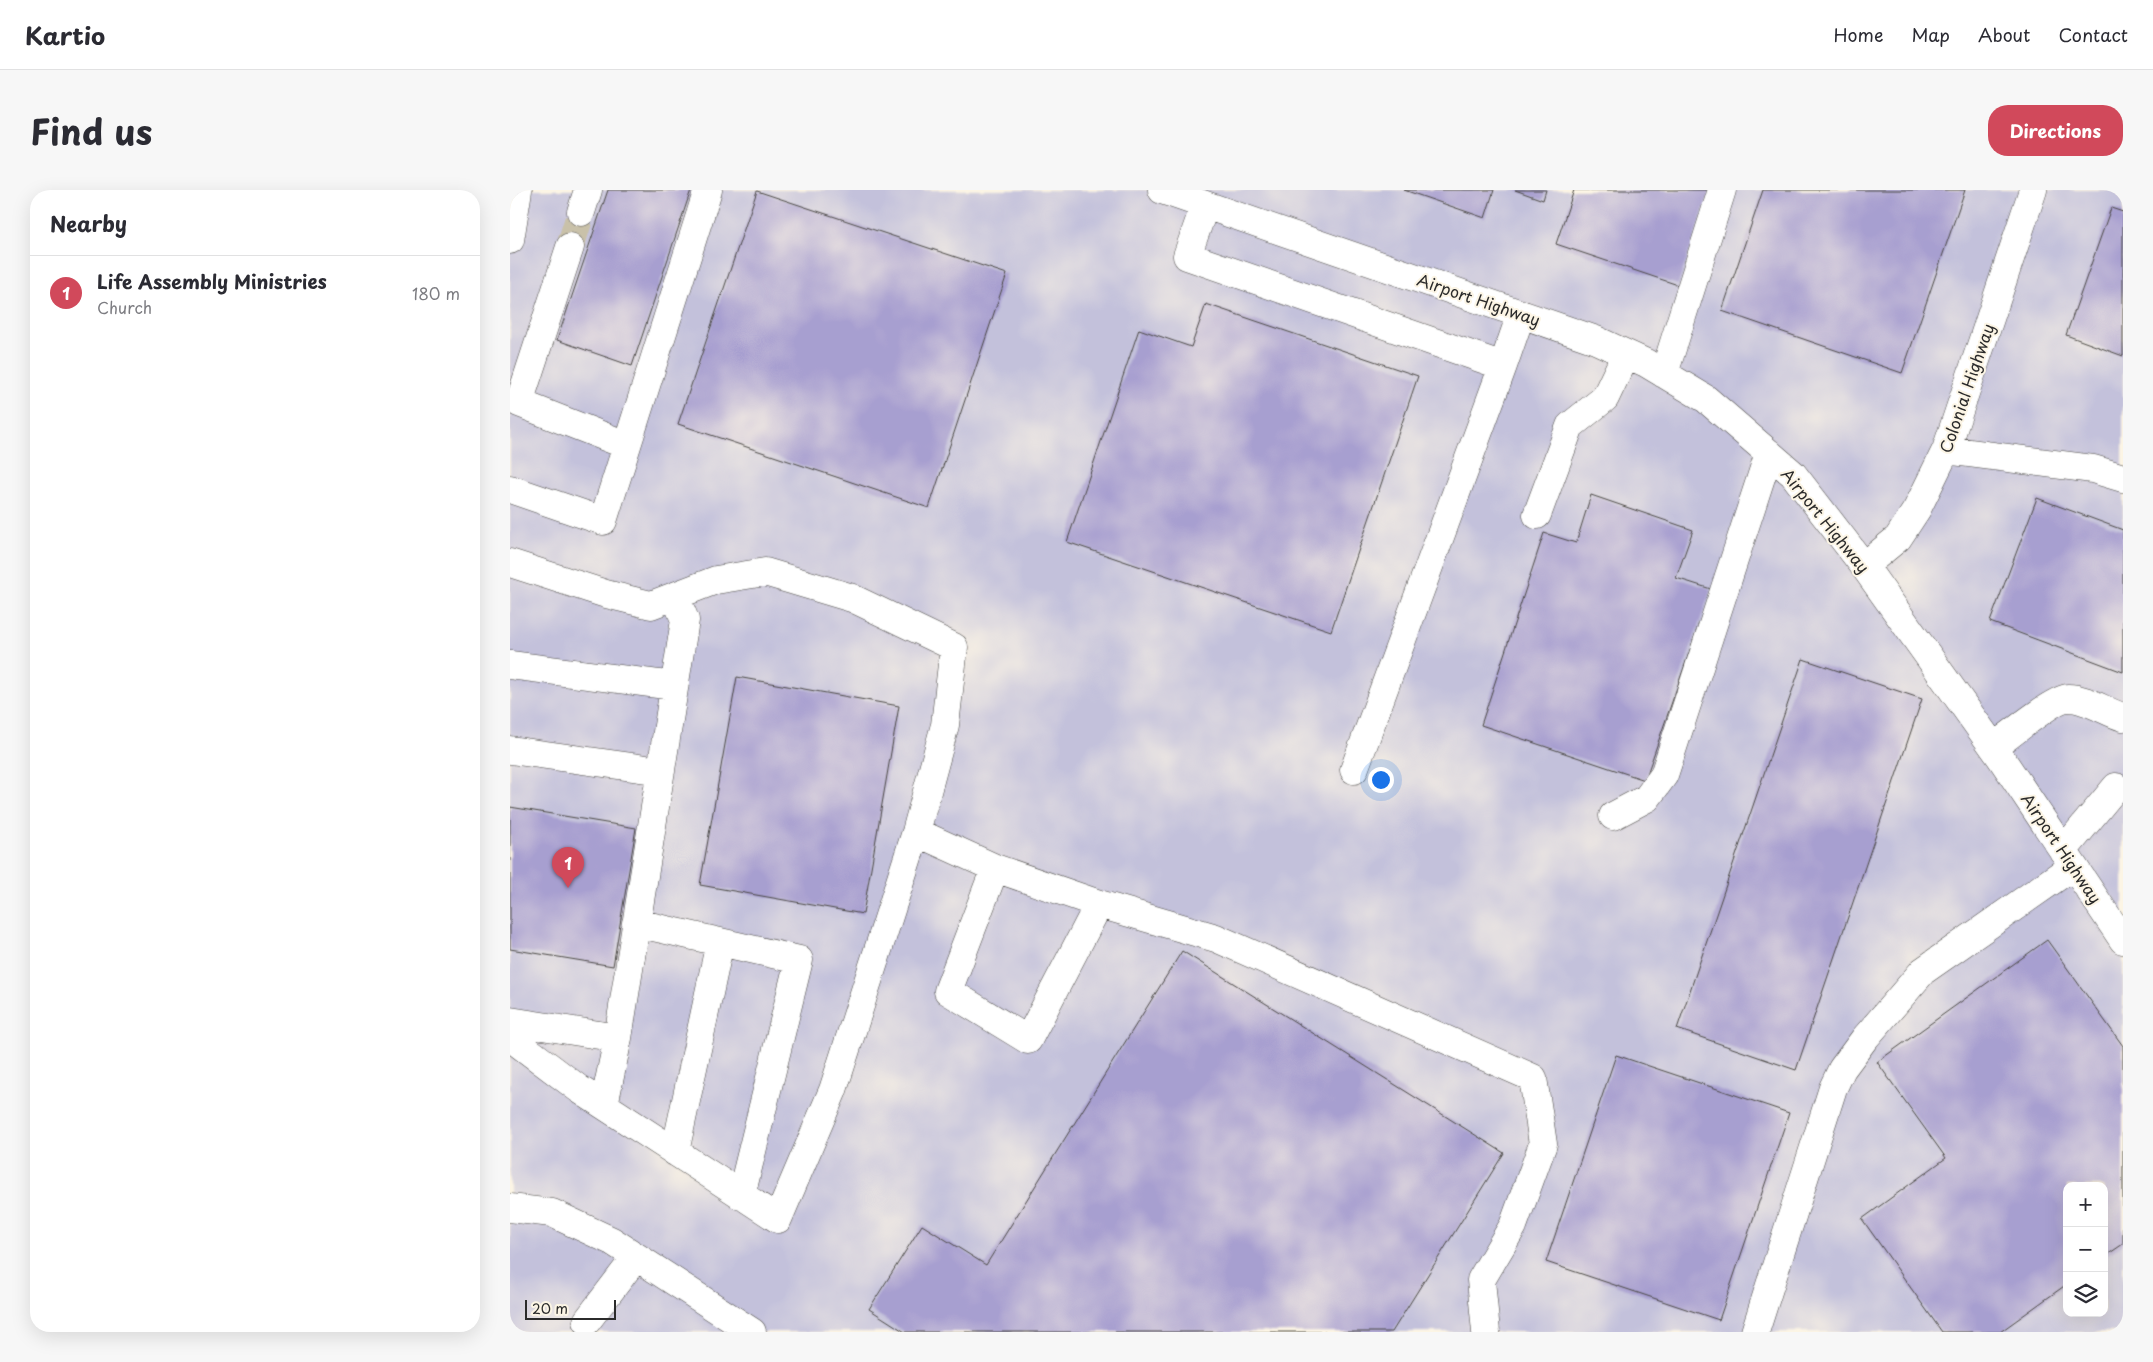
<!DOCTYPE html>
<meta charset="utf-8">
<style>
:root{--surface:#fff;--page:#f7f7f7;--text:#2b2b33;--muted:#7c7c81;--line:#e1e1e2;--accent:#d1495b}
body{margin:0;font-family:"Playpen Sans",sans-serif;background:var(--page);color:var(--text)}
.controls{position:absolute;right:15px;bottom:15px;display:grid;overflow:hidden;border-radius:10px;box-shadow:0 5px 20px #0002}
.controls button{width:45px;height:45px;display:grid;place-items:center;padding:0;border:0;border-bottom:1px solid var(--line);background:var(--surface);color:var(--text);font:25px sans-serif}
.scale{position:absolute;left:15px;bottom:12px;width:91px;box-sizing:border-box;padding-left:5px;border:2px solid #2b2b2b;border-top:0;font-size:14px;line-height:18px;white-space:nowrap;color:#2b2b2b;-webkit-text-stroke:4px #fcf5e5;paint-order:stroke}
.you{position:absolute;left:870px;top:589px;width:18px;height:18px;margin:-12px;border:4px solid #fff;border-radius:50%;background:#1a73e8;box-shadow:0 0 0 8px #1a73e833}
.badge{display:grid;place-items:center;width:32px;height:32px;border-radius:50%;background:var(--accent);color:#fff;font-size:16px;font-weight:700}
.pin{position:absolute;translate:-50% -41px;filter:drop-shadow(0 1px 2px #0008)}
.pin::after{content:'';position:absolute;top:26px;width:18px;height:15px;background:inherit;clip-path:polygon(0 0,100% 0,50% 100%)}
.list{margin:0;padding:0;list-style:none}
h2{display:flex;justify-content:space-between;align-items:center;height:65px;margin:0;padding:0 20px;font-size:21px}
h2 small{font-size:16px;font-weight:400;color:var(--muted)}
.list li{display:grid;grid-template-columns:32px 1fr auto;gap:15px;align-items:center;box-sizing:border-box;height:75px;padding:0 20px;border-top:1px solid var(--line)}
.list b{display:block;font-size:19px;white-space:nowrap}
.list p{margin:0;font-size:16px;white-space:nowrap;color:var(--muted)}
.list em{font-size:16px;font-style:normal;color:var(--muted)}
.icon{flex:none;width:28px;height:28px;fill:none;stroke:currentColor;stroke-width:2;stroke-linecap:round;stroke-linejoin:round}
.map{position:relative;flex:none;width:1613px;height:1142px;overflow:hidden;border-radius:20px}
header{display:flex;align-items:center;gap:30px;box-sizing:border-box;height:70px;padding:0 25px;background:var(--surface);border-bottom:1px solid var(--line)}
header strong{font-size:24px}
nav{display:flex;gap:28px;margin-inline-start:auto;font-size:18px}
.intro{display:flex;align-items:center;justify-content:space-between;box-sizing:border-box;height:120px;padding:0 30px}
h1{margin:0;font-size:35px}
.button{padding:12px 22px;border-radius:20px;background:var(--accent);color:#fff;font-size:18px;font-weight:700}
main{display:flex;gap:30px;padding:0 30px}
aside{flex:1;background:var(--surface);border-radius:20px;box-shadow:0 5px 20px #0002}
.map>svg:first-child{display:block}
</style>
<header>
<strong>Kartio</strong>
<nav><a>Home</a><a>Map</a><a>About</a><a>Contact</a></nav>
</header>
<div class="intro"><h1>Find us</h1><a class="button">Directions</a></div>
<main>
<aside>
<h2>Nearby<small></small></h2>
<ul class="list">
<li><span class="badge">1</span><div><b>Life Assembly Ministries</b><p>Church</p></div><em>180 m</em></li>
</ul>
</aside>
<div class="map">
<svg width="1613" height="1142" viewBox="0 0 1613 1142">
<rect width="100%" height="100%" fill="#fcf5e5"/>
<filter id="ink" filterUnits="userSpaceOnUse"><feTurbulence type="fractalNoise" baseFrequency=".02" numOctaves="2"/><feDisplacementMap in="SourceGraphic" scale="10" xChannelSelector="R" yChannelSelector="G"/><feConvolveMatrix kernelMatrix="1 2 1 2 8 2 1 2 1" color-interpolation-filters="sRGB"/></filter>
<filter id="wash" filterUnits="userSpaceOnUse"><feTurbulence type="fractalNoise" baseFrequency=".0096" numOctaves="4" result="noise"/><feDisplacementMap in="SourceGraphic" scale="20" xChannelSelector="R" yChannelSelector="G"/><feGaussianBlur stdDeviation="1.12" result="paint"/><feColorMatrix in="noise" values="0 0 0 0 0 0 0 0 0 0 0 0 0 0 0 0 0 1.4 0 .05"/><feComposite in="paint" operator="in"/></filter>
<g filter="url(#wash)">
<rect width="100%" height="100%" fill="#f0e6c9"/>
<path fill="#c3c1db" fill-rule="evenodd" d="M8,0H1613V1142H0V50ZM1557,996H1594V1123H1557Z"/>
<g id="blocks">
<path fill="#a79fd0" d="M98,0H181L122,176L47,150Z
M894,0H984L975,28Z
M1005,0H1036L1033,10Z
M1064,0H1200L1168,95L1046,54Z
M1253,0H1455L1392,183L1212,121Z
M247,1L497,84L419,318L168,234Z
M1601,18L1613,22V166L1556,145Z
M696,114L908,186L821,441L557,352L629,139L681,157Z
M1081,305L1183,340L1166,388L1201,399L1135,590L971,535L1034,343L1066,353Z
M1527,308L1613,340V482L1480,432Z
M1293,469L1412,509L1286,880L1167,839Z
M227,487L389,516L353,724L190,695Z
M0,617L126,638L103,776L0,759Z
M1537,750L1613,856V1054L1594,1067V996H1557V1094L1490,1142H1432L1352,1029L1436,968L1367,872Z
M672,761L994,963L882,1142H395L359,1119L412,1035L476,1075Z
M1106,865L1279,923L1209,1130L1036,1072Z"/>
</g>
</g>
<g filter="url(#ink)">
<use href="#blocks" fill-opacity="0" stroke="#494743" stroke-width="1"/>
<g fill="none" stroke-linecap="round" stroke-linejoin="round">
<path stroke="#c9c1a9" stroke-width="28" stroke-dasharray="28 14" stroke-linecap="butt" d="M60,57L71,22"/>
<defs>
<path id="minor" d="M652,0L1086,150L1136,173L1196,209L1283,284L1354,376L1489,565L1613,750
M695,15L677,66L993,176L1011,124
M71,22L78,0
M60,57L9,213L116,255
M1154,184L1212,0
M1436,260L1583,279L1613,288
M0,299L93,331L198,0
M1027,325L1060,236L1095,208L1116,164
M0,373L96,404L141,415L206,390L255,382L342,408L444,457L435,535L406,642L323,900L268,1029L69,899L0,847
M1354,376L1388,348L1407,319L1436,260L1523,0
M0,475L164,496
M1484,557C1497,547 1545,508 1558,508C1577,508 1596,522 1613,527
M0,560L151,581
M844,580L993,176
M1103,626L1137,608L1154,585L1259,263
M406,642L485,678L589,714L706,748L1023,888L1033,954L1003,1036L971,1090L976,1142
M1553,661L1606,597
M485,678L438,801L518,850L589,714
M126,733L289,770L231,1006
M0,831L108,848L94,915
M108,848L175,430L165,406
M165,962L210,752
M0,1018L42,1023L102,1051L242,1142
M77,1131L126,1067
M1245,1142L1323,898L1332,879L1355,848L1413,781L1563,676"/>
<path id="highway" d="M0,50L8,0"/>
</defs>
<use href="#minor" stroke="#494743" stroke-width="29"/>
<use href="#highway" stroke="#494743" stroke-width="29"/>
<use href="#minor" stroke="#fff" stroke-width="28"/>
<use href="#highway" stroke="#fff" stroke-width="28"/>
</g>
</g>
<g text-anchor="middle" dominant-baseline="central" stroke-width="4" stroke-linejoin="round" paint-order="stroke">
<g font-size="16" fill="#2b2b2b" stroke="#fcf5e5">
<text transform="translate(969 109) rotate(19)">Airport Highway</text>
<text transform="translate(1456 198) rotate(-71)">Colonial Highway</text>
<text transform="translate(1316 330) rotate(51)">Airport Highway</text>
<text transform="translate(1552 658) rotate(56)">Airport Highway</text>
</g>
</g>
</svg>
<div class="controls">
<button>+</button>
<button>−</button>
<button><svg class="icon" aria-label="layers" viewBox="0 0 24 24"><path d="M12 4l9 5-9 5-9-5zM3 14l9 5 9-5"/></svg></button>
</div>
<div class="scale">20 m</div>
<div class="you"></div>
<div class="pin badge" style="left:58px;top:698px">1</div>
</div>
</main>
